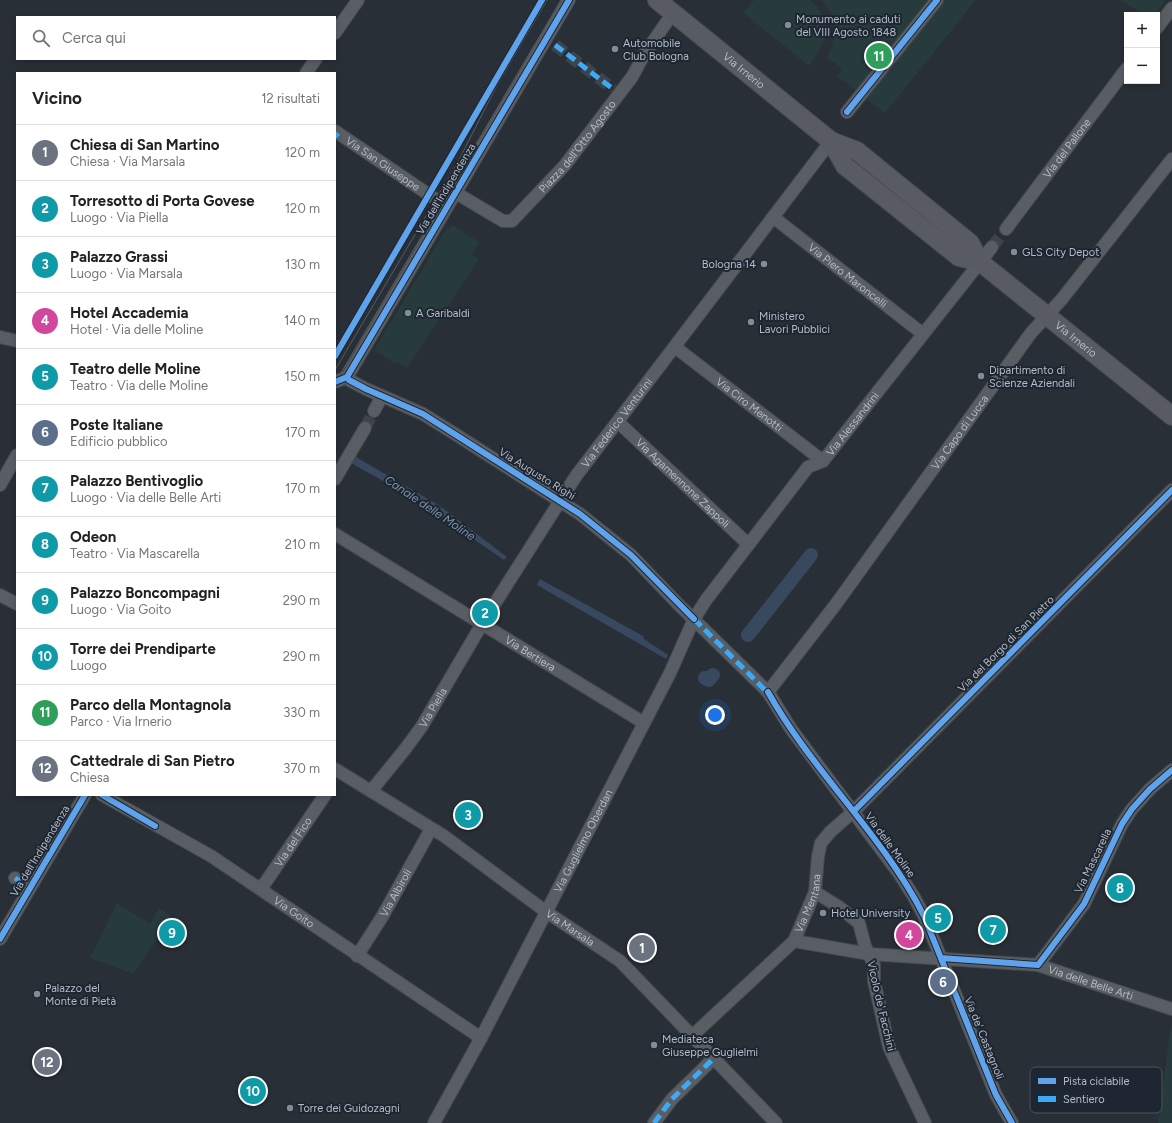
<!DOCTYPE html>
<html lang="it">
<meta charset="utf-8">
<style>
:root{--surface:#fff;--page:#f2f2f2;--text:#222;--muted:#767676;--line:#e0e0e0;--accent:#1a73e8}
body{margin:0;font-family:Figtree,sans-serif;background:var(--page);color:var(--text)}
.controls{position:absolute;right:12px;top:12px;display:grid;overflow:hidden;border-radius:0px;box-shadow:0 2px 6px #0003}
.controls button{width:36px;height:36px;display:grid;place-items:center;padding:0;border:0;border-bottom:1px solid var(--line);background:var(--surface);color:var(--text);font:20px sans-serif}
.you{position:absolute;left:715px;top:715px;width:14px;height:14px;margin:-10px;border:3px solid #fff;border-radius:50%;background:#1a73e8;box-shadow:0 0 0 6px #1a73e833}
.badge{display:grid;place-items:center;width:26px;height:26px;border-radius:50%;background:var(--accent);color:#fff;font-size:13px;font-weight:700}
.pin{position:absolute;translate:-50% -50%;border:2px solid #fff;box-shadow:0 1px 4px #0006}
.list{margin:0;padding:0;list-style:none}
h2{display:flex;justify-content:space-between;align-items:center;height:52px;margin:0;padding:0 16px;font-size:17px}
h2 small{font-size:13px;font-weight:400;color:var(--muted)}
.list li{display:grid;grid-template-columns:26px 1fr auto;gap:12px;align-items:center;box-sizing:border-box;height:56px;padding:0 16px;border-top:1px solid var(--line)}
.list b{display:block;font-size:15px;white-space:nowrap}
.list p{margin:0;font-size:13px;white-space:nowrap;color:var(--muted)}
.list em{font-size:13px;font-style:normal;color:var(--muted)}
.icon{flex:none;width:22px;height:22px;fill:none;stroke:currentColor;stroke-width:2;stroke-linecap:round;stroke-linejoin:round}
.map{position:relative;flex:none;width:1172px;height:1123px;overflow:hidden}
.search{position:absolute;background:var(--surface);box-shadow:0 2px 6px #0003;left:16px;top:16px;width:320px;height:44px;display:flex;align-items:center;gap:10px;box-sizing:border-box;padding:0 14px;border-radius:0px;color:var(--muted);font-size:15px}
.panel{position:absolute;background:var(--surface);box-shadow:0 2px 6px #0003;left:16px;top:72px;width:320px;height:724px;border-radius:0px}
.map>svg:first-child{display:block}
</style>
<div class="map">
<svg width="1172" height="1123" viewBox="0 0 1172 1123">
<rect width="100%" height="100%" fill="#292f36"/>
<path fill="#273a3c" d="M754,0H810C836,22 826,43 809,66L743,13Z
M821,0H976L885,113L837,76L842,69L827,57C837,38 838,16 821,0Z
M1119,0H1166L1155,15H1146Z
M452,225L479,242L472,254L479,259L407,368L397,362L396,364L374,350L447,228L449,229Z
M117,903L150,924L159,908L172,917L133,974L90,958Z
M1172,1025V1123H1158L1170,1032Z"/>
<path fill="#38485e" d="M356,457L440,506L507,557L504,560L417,500L351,463Z
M540,579L643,636L644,639L668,655L666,659L537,585Z"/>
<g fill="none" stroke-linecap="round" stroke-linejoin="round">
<path stroke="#38485e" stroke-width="14" d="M748,635L811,555
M705,678L709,680L713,675"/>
<path stroke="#3e444c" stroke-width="12" stroke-dasharray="12 6" stroke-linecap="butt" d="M555,45L613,89
M992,247L1006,229
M365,428L374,411"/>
<defs>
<g id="street">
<path d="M1157,28L1172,8"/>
<path d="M335,33L358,0"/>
<path d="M306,73L316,59"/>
<path d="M847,112L937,0"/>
<path id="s1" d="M335,131L447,207"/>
<path id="s2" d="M456,193L503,221H512L565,165L632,77L645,53L673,13"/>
<path id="s3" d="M773,217L923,334"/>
<path id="s4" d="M1006,229L1127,68"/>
<path d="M0,337L17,341"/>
<path id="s5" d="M675,347L823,461"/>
<path d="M347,377L349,380L366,389L423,414L455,434L580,514L631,555L678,604L768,692L791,729L898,872L914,897L924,916L996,1095L1012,1123"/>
<path d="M335,382L347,377L569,0"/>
<path d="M374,411L382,396"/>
<path id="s6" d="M618,422L748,544"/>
<path d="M335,479L365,428"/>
<path d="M0,485L17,455"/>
<path id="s7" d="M335,534L644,723"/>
<path d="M0,595L17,604"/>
<path id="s8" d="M490,611L576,476L831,141"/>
<path id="s9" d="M768,692L836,604L1031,333L1062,299L1172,159"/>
<path id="s10" d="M335,769L444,836L545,911L620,961L776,1123"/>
<path id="s11" d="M371,791L406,748L422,726L485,619"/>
<path id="s12" d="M102,795L211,856L481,1038"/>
<path d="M15,878L30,888"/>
<path id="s13" d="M261,889L325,795"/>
<path d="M815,892L839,907L859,923L865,946L874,965V981L889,1047L925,1123"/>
<path d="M0,939L85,795"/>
<path id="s14" d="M794,941L869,954L1038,965L1172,1009"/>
<path id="s15" d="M357,956L382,917L431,829"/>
<path d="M1038,965L1084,904L1122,824L1132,809L1150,789L1172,770"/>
<path id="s16" d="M692,1036L794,941L815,892L818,856L821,843L830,832L854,811L1172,490"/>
<path id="s17" d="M434,1123L481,1038L670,673L694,619L706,600L808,467L823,461L992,247"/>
<path d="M654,1123L672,1099L713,1059"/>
</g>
<g id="secondary">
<path id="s18" d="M657,0L831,141L857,151L970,243L980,262L1172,416"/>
<path d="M831,141L845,166L854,173L959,257L980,262"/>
</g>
</defs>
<use href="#street" stroke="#464a4f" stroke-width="14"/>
<use href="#secondary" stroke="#464a4f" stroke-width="20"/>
<use href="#street" stroke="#595e65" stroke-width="12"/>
<use href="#secondary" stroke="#585c62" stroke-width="18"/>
<path stroke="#585c62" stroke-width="1" d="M335,370L458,162L497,85L547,0
M335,383L561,0
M0,931L81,795
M0,945L89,795"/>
<path stroke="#3fa9f5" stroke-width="5" stroke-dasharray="10 5" stroke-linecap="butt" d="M555,45L613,89
M335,137L338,133
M694,619L769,694
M15,878L30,888
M654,1123L672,1099L713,1059"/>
<defs>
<path id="cycleway" d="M847,112L937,0
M335,356L542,0
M347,377L349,380L366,389L423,414L580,514L631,555L694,619
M335,382L347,377L569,0
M768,692C812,771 883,835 924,916L996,1095L1012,1123
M102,795L155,826
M854,811L1172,490
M0,939L85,795
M941,958L1038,965L1084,904L1122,824L1132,809L1150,789L1172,770"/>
</defs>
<use href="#cycleway" stroke="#1d2631" stroke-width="8"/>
<use href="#cycleway" stroke="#60a3ed" stroke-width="6"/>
</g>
<g fill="#838b94" stroke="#1d2631" stroke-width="1.5">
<circle cx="788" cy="25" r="4"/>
<circle cx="615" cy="49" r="4"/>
<circle cx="1014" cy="252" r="4"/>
<circle cx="764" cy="264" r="4"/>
<circle cx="408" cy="313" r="4"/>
<circle cx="751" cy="322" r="4"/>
<circle cx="981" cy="376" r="4"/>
<circle cx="823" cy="913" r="4"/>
<circle cx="37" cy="994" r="4"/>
<circle cx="654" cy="1045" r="4"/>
<circle cx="290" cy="1108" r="4"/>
</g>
<g text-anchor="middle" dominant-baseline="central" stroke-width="4" stroke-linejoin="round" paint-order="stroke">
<g font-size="11" fill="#b4bcc7" stroke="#1d2631" text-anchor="start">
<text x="796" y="19">Monumento ai caduti<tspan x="796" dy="13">del VIII Agosto 1848</tspan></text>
<text x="623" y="43">Automobile<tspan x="623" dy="13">Club Bologna</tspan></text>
<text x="1022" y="252">GLS City Depot</text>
<text x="756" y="264" text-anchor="end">Bologna 14</text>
<text x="416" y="313">A Garibaldi</text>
<text x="759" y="316">Ministero<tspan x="759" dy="13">Lavori Pubblici</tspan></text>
<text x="989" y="370">Dipartimento di<tspan x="989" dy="13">Scienze Aziendali</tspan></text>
<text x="831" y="913">Hotel University</text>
<text x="45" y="988">Palazzo del<tspan x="45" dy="13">Monte di Pietà</tspan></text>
<text x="662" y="1039">Mediateca<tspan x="662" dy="13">Giuseppe Guglielmi</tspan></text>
<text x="298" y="1108">Torre dei Guidozagni</text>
</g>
<g font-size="11" fill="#b4bcc7" stroke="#1d2631">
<text stroke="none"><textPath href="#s18" startOffset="112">Via Irnerio</textPath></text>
<text stroke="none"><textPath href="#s2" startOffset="163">Piazza dell'Otto Agosto</textPath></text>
<text stroke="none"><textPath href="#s4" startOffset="101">Via del Pallone</textPath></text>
<text stroke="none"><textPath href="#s1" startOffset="58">Via San Giuseppe</textPath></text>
<text transform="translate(446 189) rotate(-59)">Via dell'Indipendenza</text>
<text stroke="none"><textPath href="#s3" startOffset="95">Via Piero Maroncelli</textPath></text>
<text stroke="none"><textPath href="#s18" startOffset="542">Via Irnerio</textPath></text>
<text stroke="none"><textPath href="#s5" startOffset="94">Via Ciro Menotti</textPath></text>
<text stroke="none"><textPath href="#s8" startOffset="227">Via Federico Venturini</textPath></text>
<text stroke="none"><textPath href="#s17" startOffset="821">Via Alessandrini</textPath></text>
<text stroke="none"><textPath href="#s9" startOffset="323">Via Capo di Lucca</textPath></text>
<text transform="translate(537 474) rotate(32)">Via Augusto Righi</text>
<text stroke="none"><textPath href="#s6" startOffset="89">Via Agamennone Zappoli</textPath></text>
<text transform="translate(1006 644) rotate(-45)">Via del Borgo di San Pietro</text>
<text stroke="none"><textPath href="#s7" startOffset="229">Via Bertiera</textPath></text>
<text stroke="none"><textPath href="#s11" startOffset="104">Via Piella</textPath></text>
<text stroke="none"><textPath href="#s17" startOffset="319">Via Guglielmo Oberdan</textPath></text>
<text stroke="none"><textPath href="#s13" startOffset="57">Via del Fico</textPath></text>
<text transform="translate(890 845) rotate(54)">Via delle Moline</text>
<text transform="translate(40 851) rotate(-59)">Via dell'Indipendenza</text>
<text transform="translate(1093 861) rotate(-64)">Via Mascarella</text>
<text stroke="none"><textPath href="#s15" startOffset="74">Via Albiroli</textPath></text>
<text stroke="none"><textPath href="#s16" startOffset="180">Via Mentana</textPath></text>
<text stroke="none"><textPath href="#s12" startOffset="225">Via Goito</textPath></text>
<text stroke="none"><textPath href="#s10" startOffset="284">Via Marsala</textPath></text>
<text stroke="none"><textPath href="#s14" startOffset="301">Via delle Belle Arti</textPath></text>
<text transform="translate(881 1006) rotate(77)">Vicolo de' Facchini</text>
<text transform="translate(984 1038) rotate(68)">Via de' Castagnoli</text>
</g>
<g font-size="12" font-style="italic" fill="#7d93ad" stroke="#1d2631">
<text transform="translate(430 508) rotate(34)">Canale delle Moline</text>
</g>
</g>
<rect x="1030" y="1067" width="132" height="46" rx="6" fill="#1d2631" stroke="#4a535e" stroke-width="1"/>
<rect x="1038" y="1078" width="18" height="6" fill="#60a3ed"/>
<rect x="1038" y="1096" width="18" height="6" fill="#3fa9f5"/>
<g font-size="11" fill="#b4bcc7">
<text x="1063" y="1085">Pista ciclabile</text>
<text x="1063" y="1103">Sentiero</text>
</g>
</svg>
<div class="controls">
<button>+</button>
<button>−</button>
</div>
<div class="you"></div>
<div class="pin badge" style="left:642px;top:948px;background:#6b7280">1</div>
<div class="pin badge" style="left:485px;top:613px;background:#0f9aa8">2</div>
<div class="pin badge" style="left:468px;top:815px;background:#0f9aa8">3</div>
<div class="pin badge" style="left:909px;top:935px;background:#d1479c">4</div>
<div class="pin badge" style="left:938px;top:918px;background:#0f9aa8">5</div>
<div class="pin badge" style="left:943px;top:982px;background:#5c6f8a">6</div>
<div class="pin badge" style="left:993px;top:930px;background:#0f9aa8">7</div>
<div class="pin badge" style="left:1120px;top:888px;background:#0f9aa8">8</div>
<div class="pin badge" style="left:172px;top:933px;background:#0f9aa8">9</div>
<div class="pin badge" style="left:253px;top:1091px;background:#0f9aa8">10</div>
<div class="pin badge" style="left:879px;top:56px;background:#2e9e5b">11</div>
<div class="pin badge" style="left:47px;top:1062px;background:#6b7280">12</div>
<div class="search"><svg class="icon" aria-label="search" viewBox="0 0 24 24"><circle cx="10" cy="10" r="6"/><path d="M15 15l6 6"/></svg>Cerca qui</div>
<section class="panel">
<h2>Vicino<small>12 risultati</small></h2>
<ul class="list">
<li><span class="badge" style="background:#6b7280">1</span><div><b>Chiesa di San Martino</b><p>Chiesa · Via Marsala</p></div><em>120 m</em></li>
<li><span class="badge" style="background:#0f9aa8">2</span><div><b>Torresotto di Porta Govese</b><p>Luogo · Via Piella</p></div><em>120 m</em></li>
<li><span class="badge" style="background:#0f9aa8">3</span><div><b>Palazzo Grassi</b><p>Luogo · Via Marsala</p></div><em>130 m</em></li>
<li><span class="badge" style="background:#d1479c">4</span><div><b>Hotel Accademia</b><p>Hotel · Via delle Moline</p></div><em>140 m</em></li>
<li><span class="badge" style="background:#0f9aa8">5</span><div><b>Teatro delle Moline</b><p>Teatro · Via delle Moline</p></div><em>150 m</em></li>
<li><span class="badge" style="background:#5c6f8a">6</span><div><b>Poste Italiane</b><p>Edificio pubblico</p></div><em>170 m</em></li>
<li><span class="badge" style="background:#0f9aa8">7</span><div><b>Palazzo Bentivoglio</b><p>Luogo · Via delle Belle Arti</p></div><em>170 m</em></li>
<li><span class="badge" style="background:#0f9aa8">8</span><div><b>Odeon</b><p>Teatro · Via Mascarella</p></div><em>210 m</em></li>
<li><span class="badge" style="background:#0f9aa8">9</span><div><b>Palazzo Boncompagni</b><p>Luogo · Via Goito</p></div><em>290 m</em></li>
<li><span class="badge" style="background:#0f9aa8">10</span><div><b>Torre dei Prendiparte</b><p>Luogo</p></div><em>290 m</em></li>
<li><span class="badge" style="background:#2e9e5b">11</span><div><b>Parco della Montagnola</b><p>Parco · Via Irnerio</p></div><em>330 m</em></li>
<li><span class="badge" style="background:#6b7280">12</span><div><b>Cattedrale di San Pietro</b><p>Chiesa</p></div><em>370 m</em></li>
</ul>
</section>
</div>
